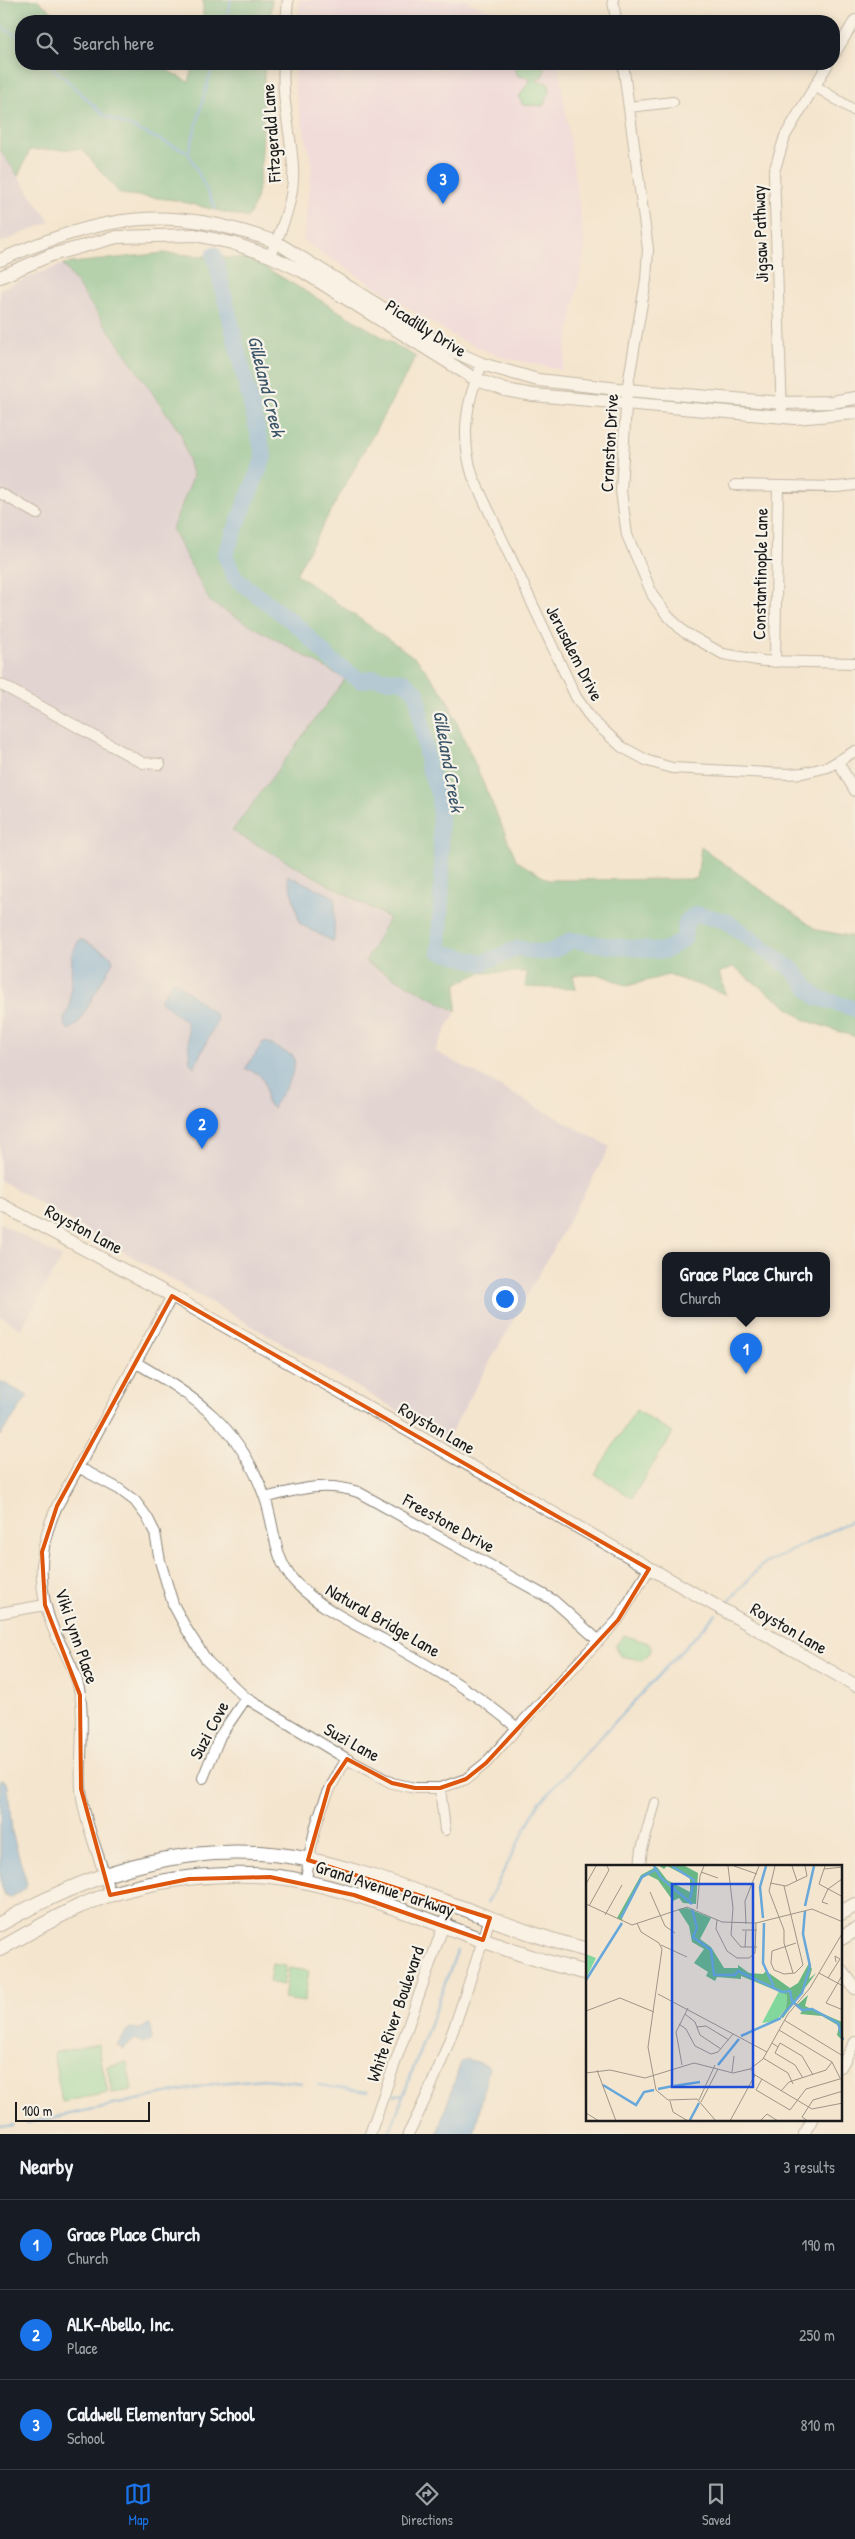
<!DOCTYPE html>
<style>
:root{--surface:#171b24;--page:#242831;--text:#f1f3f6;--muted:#9ea1a6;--line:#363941;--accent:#1a73e8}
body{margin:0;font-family:"Patrick Hand",sans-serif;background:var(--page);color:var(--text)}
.scale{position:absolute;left:15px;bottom:12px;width:135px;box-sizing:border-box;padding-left:5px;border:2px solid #1c1c1c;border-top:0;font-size:14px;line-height:18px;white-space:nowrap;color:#1c1c1c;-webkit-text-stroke:4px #f7f3e8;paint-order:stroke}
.you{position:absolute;left:504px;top:1298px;width:18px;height:18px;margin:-12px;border:4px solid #fff;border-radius:50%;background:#1a73e8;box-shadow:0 0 0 8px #1a73e833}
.badge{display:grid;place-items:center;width:32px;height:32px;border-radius:50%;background:var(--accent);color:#fff;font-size:16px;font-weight:700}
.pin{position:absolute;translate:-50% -41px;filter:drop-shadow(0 1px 2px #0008)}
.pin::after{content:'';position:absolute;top:26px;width:18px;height:15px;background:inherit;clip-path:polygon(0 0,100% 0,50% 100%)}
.popup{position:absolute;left:662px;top:1252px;width:168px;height:65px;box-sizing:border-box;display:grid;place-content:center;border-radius:10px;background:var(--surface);filter:drop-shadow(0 1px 4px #0005);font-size:16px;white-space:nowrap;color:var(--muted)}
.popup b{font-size:19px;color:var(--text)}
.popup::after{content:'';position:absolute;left:50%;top:100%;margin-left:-10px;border:10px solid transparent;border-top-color:var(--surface)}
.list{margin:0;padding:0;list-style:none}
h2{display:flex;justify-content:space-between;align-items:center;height:65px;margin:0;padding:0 20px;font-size:21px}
h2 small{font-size:16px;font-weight:400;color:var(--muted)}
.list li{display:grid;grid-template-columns:32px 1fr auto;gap:15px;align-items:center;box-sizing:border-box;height:90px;padding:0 20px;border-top:1px solid var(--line)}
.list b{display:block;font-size:19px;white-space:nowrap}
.list p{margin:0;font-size:16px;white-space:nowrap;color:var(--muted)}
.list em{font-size:16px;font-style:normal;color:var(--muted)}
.icon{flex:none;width:28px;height:28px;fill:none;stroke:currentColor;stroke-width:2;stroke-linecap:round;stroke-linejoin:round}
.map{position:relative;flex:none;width:855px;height:2134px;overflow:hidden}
.search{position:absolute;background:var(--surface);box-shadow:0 2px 12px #0003;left:15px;right:15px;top:15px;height:55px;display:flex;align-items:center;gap:12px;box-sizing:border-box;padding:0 18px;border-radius:20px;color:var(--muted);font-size:19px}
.sheet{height:335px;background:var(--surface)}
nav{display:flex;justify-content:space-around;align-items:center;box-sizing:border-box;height:70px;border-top:1px solid var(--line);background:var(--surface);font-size:14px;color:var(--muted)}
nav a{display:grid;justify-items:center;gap:2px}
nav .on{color:var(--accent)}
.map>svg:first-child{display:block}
</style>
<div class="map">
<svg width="855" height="2134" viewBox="0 0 855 2134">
<rect width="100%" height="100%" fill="#f7f3e8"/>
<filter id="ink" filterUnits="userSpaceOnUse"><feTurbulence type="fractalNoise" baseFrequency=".02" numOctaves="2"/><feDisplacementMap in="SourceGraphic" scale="10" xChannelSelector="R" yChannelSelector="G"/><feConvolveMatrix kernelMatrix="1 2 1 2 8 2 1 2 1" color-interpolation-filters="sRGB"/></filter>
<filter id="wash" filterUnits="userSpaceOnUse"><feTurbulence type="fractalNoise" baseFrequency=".0096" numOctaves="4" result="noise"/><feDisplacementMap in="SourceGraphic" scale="20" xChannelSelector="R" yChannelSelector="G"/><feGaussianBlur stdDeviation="1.12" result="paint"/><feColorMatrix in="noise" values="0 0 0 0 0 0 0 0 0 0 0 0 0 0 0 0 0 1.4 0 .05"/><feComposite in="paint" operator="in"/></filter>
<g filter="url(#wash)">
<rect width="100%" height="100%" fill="#f4e5ce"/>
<path fill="#edd0e9" d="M300,0H463L522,21H298Z
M296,64H559L585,248L562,370L502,357L457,338L303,241L312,166L294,85Z
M841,1997L845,2001L846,2034L841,2043Z"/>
<path fill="#ccbed4" d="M0,150L50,222L0,243Z
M63,264L181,434L193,477L172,529L210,602L346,679L233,831L389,918L365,962L456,1011L435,1051L610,1147L447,1439L0,1180V289Z
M0,1223L62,1258L21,1329L0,1316Z"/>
<path fill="#82d89c" stroke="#4f7a5c" d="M518,64H542L545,70L542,77L536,78V81L549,83L550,91L543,106L523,105L519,97L531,78L518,76L515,68Z
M636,1410L673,1433L632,1498L595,1474Z
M624,1635L648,1643L651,1648L650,1653L642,1660L620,1656L615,1646Z
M272,1964L286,1966L283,1985L269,1982Z
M289,1968L309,1971L304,2002L284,1999Z
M98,2044L108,2093L62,2102L53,2053Z
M127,2062L132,2090L112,2093L107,2066Z"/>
<path fill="#69b884" stroke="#426a50" d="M0,0H38L63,21H21V64H156L189,82L193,64H265C261,99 268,194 247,218L175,200L120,194L82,149L30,150L18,176L0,150Z
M203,0H272L270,21H203Z
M163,253L251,259L416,357L296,574L418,660L446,697L517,861L548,880L697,879L701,847L817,930L855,937V1037L805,1020L733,967L719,973L726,994L668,975L627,986L601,975H573L576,989L525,987L527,972L481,973L457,983L456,1011L365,962L389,918L232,831L345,679L210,602L172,529L193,477L181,434L63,264Z"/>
<path fill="#67a7da" stroke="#42627b" d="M287,875L335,897L334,942L300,924Z
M79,940H83L111,956L113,961L78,1024L69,1030L65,1026L64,1020L70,1005L72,954Z
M172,982H176L216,1015L217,1021L194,1067L190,1063L187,1023L160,1000Z
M264,1041L293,1056C300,1071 280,1094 273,1108L266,1102C267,1084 264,1072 245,1069Z
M0,1381L28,1396L0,1436Z
M0,1779L4,1780L8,1786L12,1832L27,1884L25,1889L10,1898L4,1896L0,1883Z
M148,2024H150L152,2040L143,2043L134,2039L124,2049L117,2045L130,2028L141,2029Z
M467,2059L486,2065L489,2068L474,2134H437L461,2062Z"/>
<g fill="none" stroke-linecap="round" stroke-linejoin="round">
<path stroke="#67a7da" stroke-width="2.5" d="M225,21L231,0
M0,26L21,38
M49,64L104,115L188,152L216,209
M189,151L213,64
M728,1602L761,1566L855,1519
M487,1903L539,1803L716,1614
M318,2085L368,2092
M394,2095L404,2094
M27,2123L218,2083L265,2079L302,2083
M0,2127L13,2125
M389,2134L457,1951"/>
<path stroke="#67a7da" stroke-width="16" d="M214,254L264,457L225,555L235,578L299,627L332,661L361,681L373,678L404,681L417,693L428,765L439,797L442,873L439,951L482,963L519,948C541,955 551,955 571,940L611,946L665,951L684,939L686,922L696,914L726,921L793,970L816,997L855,1009"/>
</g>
</g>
<g filter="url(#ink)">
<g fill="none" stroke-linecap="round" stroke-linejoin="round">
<defs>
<path id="minor" d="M613,0L616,21
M286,21L288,0
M834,55L855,20
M623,64L648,249L646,280L627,390L621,491L627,535L653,596L667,615L684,632L723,654L763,661L855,663
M815,86L855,111
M629,107L673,102
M270,256C282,228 295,198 293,167C291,132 281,99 284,64
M482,364C466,402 460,437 473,477L576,697L592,720L622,747L648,761L672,768L787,774L803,773L828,767L855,751
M782,417L774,172L785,136L828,64
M735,485L837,487L855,485
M0,493L37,514
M775,662L778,486
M0,684L143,763L160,764
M838,762L855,791
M135,1362C197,1398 240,1426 265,1498C275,1526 273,1559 295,1582C320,1608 353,1623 384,1640C431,1667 476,1692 517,1728
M78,1467L119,1489L135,1501L147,1517L155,1533L160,1561L173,1604L187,1630L207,1661L246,1698L347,1759L392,1783L415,1788H440L466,1779L486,1763L517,1728L618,1620L649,1569
M265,1498C298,1489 325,1481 358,1492L553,1600L599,1641
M0,1613L45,1605
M203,1778L220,1736L246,1698
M440,1788L445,1830
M640,1866L642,1849L655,1803
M306,1881C312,1833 320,1800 347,1759
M110,1895C102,1860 84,1825 81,1789C79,1757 85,1725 80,1694C76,1670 64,1652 54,1631C36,1588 38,1547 57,1506L172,1296
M841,2067L855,2042
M370,2134L451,1904
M408,2134C445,2065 466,1992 490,1918
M804,2134L812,2120"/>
<path id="tertiary" d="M0,260C104,215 167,203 276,242L449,349L482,364L538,380L627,390L782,403L832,402L855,398
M0,277L51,255L117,237L195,235L232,243L270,256L302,271L475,379L505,390L533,395L795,418L855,413
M0,1204L172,1296L855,1685
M841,1970L855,1988"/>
<path id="secondary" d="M841,1913L855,1905
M0,1924C97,1868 198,1837 311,1860C358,1870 406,1888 451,1904C496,1920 541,1939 588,1950
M841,1938L855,1930
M0,1949C26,1934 52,1919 80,1906C144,1878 238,1866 307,1882C403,1903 492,1951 588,1973"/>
</defs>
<use href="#minor" stroke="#888075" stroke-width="12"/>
<use href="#tertiary" stroke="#888075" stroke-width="14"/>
<use href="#secondary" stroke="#888075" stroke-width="16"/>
<use href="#minor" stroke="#fff" stroke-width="10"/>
<use href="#tertiary" stroke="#fff" stroke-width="12"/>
<use href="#secondary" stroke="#fff" stroke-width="14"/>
</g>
</g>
<path d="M0 0H855V2134H0ZM172,1296L649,1569L618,1620L486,1763L466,1779L440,1788H415L392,1783L347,1759L329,1786L308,1860L490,1918L483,1940L354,1895L270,1877L189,1879L110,1895L81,1789L80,1695L45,1605L42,1552L57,1506Z" fill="#f4e5ce" fill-opacity=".55" fill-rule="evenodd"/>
<path fill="none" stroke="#de560d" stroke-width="4" stroke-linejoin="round" d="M172,1296L649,1569L618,1620L486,1763L466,1779L440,1788H415L392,1783L347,1759L329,1786L308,1860L490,1918L483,1940L354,1895L270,1877L189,1879L110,1895L81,1789L80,1695L45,1605L42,1552L57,1506Z"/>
<g text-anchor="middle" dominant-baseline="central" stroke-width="4.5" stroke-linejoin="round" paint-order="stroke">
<g font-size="18" fill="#1c1c1c" stroke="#f7f3e8">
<text transform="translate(271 133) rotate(-94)">Fitzgerald Lane</text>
<text transform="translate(760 234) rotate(-92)">Jigsaw Pathway</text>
<text transform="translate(426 328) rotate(32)">Picadilly Drive</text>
<text transform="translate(609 443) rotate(-87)">Cranston Drive</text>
<text transform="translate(760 574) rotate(-89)">Constantinople Lane</text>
<text transform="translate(575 653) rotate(63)">Jerusalem Drive</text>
<text transform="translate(84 1229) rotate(28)">Royston Lane</text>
<text transform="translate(437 1428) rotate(30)">Royston Lane</text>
<text transform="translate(449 1523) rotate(29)">Freestone Drive</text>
<text transform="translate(383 1620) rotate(30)">Natural Bridge Lane</text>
<text transform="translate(789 1628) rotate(30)">Royston Lane</text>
<text transform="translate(77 1636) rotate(71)">Viki Lynn Place</text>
<text transform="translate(209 1730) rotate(-62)">Suzi Cove</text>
<text transform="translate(352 1742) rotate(29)">Suzi Lane</text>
<text transform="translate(385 1888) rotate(18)">Grand Avenue Parkway</text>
<text transform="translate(395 2014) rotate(-71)">White River Boulevard</text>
</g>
<g font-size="19" font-style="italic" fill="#3a5468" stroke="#f7f3e8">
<text transform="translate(267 386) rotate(76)">Gilleland Creek</text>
<text transform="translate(449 761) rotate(80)">Gilleland Creek</text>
</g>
</g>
<g transform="translate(586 1865)">
<rect width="256" height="256" fill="#f4e5ce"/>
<path d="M0,89L10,93L0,113ZM193,126L201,130L200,143L190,156L176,158Z" fill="#82d89c"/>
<path d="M73,1H99L112,8L110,39L97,38L93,33L87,36L72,15L62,10L55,14L35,51L37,56L31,53L55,10L68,3L71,2L81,15L104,27V13L81,1L78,4ZM101,43L125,53L114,74L125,82L138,103H152V100L163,108L177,109L180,106L204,123L212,118L223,98L226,104L223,114L230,108L197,153L194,152L200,143L201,130L155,111V114L131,112L129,116L120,111L122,107L108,98L118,84L106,77L103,61L92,44ZM222,130L219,141L256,157V175L251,170L253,161L236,151L214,149L216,146L210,141Z" fill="#69b884"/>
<path fill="none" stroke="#67a7da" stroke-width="2.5" d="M68,1L75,13L106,39M86,1L108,15L104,34M219,41L228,1M106,44L111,63L107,72L125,85L128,110H149L152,106L196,127L204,126L206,136L216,145L226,144L252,158L257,175M35,53L56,12L69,5M177,53L174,22L180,1M178,58L177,98L188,122M0,115L36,58M195,152L216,128L224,101L217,69L219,46M155,171L195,153M132,200L153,174M17,220L50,240L58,227L68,225M88,221L114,217M72,224L87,221M104,255L113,238"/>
<path fill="none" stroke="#9e9587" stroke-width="1" d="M142,1L147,43L145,70L155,82H171M148,1L171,9M189,1L183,26L198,65V78L207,108M206,1L211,16M239,1L233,19L257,32M238,4L257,2M115,7L132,13M184,18L200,21L221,11L219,1M0,19L10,1M198,21L217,100L209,108L198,109L188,105L185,98L186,86L210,78M64,27L79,61L89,68M0,39L46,60L101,42L136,57L170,58L226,44L257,57M242,39L236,37L242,24L256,14M3,41L23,5L21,1M111,44L114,11L118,1M19,50L36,20M131,55L130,64L141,86L151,93H163L169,88L170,58M51,58L55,67L73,78L76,84L62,182L70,225L82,235L111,234L130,256M160,59L159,36L173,1M156,65H171M75,80L101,92M159,82L160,66M233,108L257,121M257,109L240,138L257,145M242,113L254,94L249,91L250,97M72,129L181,187M0,146L34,133L68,147M99,149L109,157L114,170L135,184M198,155L257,191M93,159L100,164L109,181L125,189L132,187L147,169M111,162L120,161L143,175M193,165L246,197L254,213M186,178L192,182L194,178L216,191L227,210M192,182L189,188L209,200L217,213M177,193L202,208L207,219M96,200L90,167L102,143M164,203L169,210L226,244L257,238M11,205L30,256M146,207L148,191M0,208L24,205L59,213L108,198L147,208L164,204L177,194L202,149L224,123L257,67M176,214L170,225L204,245L220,224L257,213M195,226L203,217L240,205L246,197M113,235L129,200M84,236L87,247L102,256M115,237L132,204M0,248L13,256M144,256L169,210M174,256L181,249L192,256M222,256L216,252L227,235L257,226"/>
<path fill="#1d4ed8" fill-opacity="0.15" stroke="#1d4ed8" stroke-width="2.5" d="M86,19H167V222H86Z"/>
<rect width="256" height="256" fill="none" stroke="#1c1c1c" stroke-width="2.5"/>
</g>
</svg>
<div class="scale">100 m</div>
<div class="you"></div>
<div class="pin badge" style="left:746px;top:1374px">1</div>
<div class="popup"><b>Grace Place Church</b>Church</div>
<div class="pin badge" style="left:202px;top:1149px">2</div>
<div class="pin badge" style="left:443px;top:204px">3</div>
<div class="search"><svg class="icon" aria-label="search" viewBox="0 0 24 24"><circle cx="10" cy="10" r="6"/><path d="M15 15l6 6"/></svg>Search here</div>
</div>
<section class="sheet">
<h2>Nearby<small>3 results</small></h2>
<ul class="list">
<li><span class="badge">1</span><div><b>Grace Place Church</b><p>Church</p></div><em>190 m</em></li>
<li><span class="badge">2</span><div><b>ALK-Abello, Inc.</b><p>Place</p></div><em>250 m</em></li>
<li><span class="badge">3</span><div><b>Caldwell Elementary School</b><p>School</p></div><em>810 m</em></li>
</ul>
</section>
<nav>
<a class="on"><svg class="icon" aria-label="map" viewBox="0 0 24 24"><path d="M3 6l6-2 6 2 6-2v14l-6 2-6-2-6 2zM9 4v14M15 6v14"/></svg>Map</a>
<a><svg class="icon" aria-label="directions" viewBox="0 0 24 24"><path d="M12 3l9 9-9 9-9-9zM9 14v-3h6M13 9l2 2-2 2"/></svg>Directions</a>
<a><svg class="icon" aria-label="saved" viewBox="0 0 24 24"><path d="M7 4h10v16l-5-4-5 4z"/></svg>Saved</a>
</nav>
